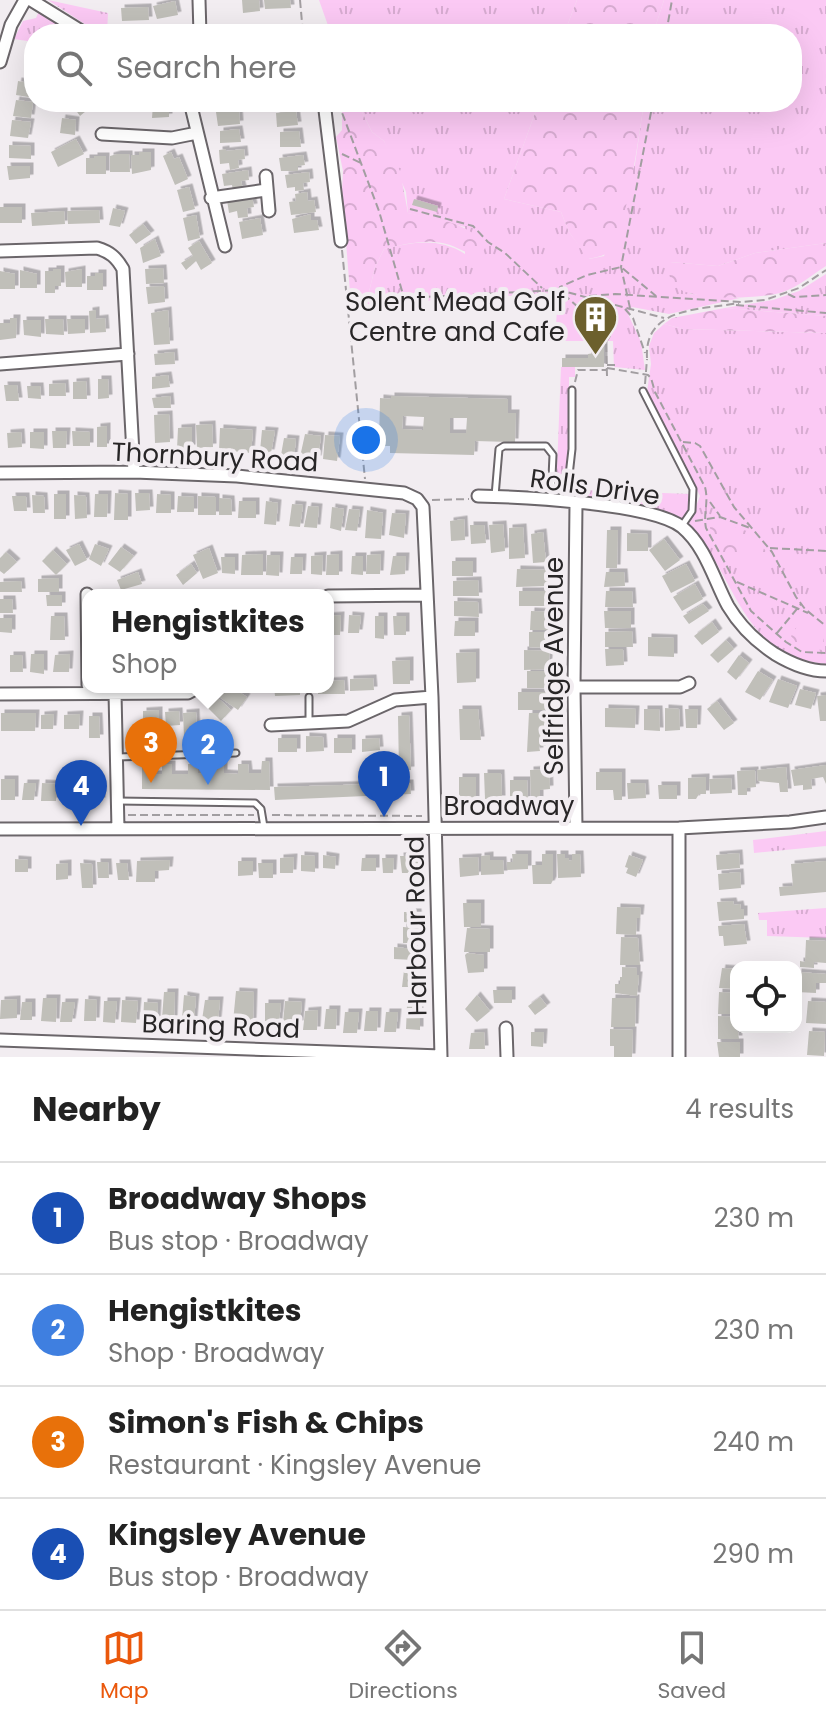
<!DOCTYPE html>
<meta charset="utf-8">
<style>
:root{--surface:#fff;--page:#f2f2f2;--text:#222;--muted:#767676;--line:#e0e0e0;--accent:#ea580c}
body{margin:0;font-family:Poppins,sans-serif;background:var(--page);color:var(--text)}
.controls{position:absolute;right:24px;bottom:24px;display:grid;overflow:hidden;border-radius:16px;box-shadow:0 8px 32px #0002}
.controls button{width:72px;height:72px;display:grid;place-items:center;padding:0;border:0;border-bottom:2px solid var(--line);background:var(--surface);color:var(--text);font:40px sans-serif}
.you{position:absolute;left:366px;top:440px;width:28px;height:28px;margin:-20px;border:6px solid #fff;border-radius:50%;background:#1a73e8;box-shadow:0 0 0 12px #1a73e833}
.badge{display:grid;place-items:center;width:52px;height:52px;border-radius:50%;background:var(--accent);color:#fff;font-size:26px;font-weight:700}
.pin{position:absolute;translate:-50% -66px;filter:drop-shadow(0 2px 4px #0008)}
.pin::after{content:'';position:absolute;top:42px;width:28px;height:24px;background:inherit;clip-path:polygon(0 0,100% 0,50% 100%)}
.popup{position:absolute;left:82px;top:589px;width:252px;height:104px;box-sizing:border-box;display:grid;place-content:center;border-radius:16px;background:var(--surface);filter:drop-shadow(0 2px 6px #0005);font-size:26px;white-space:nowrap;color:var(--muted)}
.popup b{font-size:30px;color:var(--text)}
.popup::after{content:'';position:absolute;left:50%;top:100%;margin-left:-16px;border:16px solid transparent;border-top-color:var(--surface)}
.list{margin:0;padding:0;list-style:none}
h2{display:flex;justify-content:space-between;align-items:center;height:104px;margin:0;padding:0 32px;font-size:34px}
h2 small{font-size:26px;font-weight:400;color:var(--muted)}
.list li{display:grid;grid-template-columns:52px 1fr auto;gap:24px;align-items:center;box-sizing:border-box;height:112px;padding:0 32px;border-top:2px solid var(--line)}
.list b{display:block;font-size:30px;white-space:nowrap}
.list p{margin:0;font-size:26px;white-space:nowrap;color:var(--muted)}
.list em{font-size:26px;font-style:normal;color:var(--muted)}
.icon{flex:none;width:44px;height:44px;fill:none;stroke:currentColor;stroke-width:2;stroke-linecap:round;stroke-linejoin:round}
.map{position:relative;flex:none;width:826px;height:1057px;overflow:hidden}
.search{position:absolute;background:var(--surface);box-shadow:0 8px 32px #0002;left:24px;right:24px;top:24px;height:88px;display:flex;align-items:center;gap:20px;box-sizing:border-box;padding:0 28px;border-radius:32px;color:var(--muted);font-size:30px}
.sheet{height:552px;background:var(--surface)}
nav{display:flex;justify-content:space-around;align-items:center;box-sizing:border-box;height:112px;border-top:2px solid var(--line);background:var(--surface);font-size:22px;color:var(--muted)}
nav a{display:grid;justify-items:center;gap:4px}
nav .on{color:var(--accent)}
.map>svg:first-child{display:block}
</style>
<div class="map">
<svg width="826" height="1057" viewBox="0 0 826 1057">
<defs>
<pattern id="grass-tufts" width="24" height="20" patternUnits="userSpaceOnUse" patternTransform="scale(2)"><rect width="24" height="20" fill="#fbc9f4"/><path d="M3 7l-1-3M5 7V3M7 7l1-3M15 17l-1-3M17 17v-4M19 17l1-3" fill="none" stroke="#d7acd1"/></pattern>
<pattern id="forest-crowns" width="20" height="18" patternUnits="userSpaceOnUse" patternTransform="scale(2)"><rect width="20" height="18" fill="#fbc9f4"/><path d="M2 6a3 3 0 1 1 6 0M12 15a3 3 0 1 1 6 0" fill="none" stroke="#d7acd1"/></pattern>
<filter id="shadow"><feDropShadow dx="3.5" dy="-3.5" stdDeviation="0" flood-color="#0004"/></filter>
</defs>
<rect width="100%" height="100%" fill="#f2edf1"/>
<path fill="url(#grass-tufts)" d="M48,0L108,13L107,34H100Z
M319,0H577L564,34H331Z
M664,0H826V243L755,253L718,266L670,262L690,294L740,298L669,314L632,307L628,314L641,342L645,370L614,367L613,341H555L558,293L355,305L357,296L369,292L375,267L384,249C412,242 439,237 465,254V227L408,213L406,192L384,141L372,132L357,102H539L504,199L561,212L569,232L589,259L604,256L635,164L644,102H792V34H653Z
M39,11L76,34H34V42L14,39L23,21L36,18Z
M826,274V316L725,308L773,300L799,291Z
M664,324L683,329L826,333V664C739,655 738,578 689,524L700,496L647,392L651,364L649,346L654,333Z
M561,367H575V377H569V449L567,486L563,499L556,494Z
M581,490L690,494C691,504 688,513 681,520C646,502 608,501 570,498L573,493Z
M826,831V846L754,853L753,840Z
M826,908V938L767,936V920H759L758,913Z"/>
<path fill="url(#forest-crowns)" d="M577,0H664L653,34H564Z
M342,102H357L372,132L384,141L400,171L408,213C437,219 466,222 487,245L480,256C467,254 461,249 450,245C428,238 406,244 384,249L375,267L369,292L357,296L350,292L342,192L343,171L336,137L342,130Z
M539,102H644C640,129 626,233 611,250C605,256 597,257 588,259L569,232L561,212L504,199Z
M826,243V266C813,274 798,287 783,292C763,299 688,302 674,285C668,278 669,271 670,262L718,266L755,253Z
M725,308L826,316V333L683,329L664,324L672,318Z
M718,522L750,532L771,557L751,563L724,556L710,528L711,524Z
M798,625H816L824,638L823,650C810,649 798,648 791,636Z"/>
<path fill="#c0bfb9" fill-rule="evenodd" filter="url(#shadow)" d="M242,0H259L260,11L243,13Z
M264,0H290L291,8L265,9Z
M175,1L178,15L157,19L153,6Z
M148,7L149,20L122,21L121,8Z
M18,81L34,84V98L16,95Z
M16,100L33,102L31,118L13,116Z
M70,102H90L93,105L80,116Z
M169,103V117L152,118L153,104Z
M239,111L240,124L218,126L216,112Z
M296,111L298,125L277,127L276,113Z
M62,118L76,120L75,135L60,133Z
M12,120L31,122L28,138L10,136Z
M239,129L241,142L220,143V131Z
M299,131L301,147H280V132Z
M76,139L84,154L58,167L51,152Z
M9,145L31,146V159L9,158Z
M226,149V151L244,149L245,159L238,160L239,168L230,170L229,163L220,164L219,150Z
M139,152H151V170L132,174L131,155H139Z
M171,152L174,159L179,157L188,179L175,185L163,156Z
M117,154H129L130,172H110V156Z
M303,155L305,165L298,166V171H281L279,158Z
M94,156H106V174H86V158H94Z
M7,166H30V178L9,180Z
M248,170L249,180L241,181L243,189L233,191L232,185L224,186L222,174Z
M309,172L310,182L303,183L304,190L295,191V187L287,188L285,175Z
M189,187L195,209L183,212L177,190Z
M307,192L308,201L314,200L316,212L291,215L289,202L296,201L295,194Z
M252,196L254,207L247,208L248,217L238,218L237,211L229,213L227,200Z
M414,199L438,206L437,212L412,205Z
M0,207H22V223H0Z
M113,208L125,211L120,227L109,225Z
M99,210L100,223L68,224L67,211Z
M64,211L65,224L32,226L31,213Z
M311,214V220H317L319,230L294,233L292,219Z
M196,215L200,238L188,241L183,218Z
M260,218L263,235L242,239L239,222Z
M143,224L151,234L136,244L129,235Z
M155,239L161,256L143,263L140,248Z
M199,241L212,263L201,270L196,261L186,270L181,263L193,256L188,248Z
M163,268L164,283L146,284L145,269Z
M53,269H61V286H55V293H45V271H53Z
M82,269V287H66L65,272Z
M20,270L37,274V288H20Z
M0,271L15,274V289H0Z
M95,273H103V290H87V276H95Z
M164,286L165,302L148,304L146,287Z
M96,310V319L105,318L106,332L90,333L89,311Z
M168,310L170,344L154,345L151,313Z
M10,318H17L16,338L0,340V323H10Z
M45,319H63L64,335L46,334Z
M67,319H85V333L68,334Z
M23,320H41V337L24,335Z
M594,341H604V367H562V358H588V354L594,353Z
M174,352L175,364L155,365L154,354Z
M168,375L170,387L152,389V377Z
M98,379H108L109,398L98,399Z
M86,381L87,399H73V382Z
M65,383L66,396H49V384Z
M4,385H17L19,401H6Z
M27,386H40L41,399L28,398Z
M170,396L171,408H154L152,398Z
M391,396L508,399V413H516L515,442L475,441L474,455L390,453V446H379L380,398L391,399ZM403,416L424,417L423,430L402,429ZM450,418H467L466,433H450Z
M169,414L170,442L155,443L154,415Z
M212,424L213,447L197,448L196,425Z
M107,426V447H97V427Z
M192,427V448L177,449L178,428Z
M220,428L253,430L251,453L219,450Z
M262,430L275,431L271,453L260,451Z
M52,431H67L66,448H53Z
M72,431L90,432V446H73Z
M21,432L22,447L8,448L7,433Z
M30,432H44V449L30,448Z
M305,434L321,436L318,459L300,457Z
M325,435L340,436L337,461L323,459Z
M284,438L296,439L294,457L281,455Z
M115,493L128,494V520H114Z
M135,493H149L150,510L136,511Z
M54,494H66V519H54Z
M95,494H108L107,517H94Z
M157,494L171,495V513H156Z
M32,495L44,496L45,513H33Z
M74,495L86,496L87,518L75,519Z
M12,496H26L27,511H14Z
M178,496L194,497V512H177Z
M198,496L216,497V515H198Z
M219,498L231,499L232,515H219Z
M239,501H256V518H238Z
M266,501L278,503L276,525L264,524Z
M292,504L303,505L300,527L289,526Z
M308,506L319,507L317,528L304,527Z
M332,507L344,509L341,531L330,528Z
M349,509L360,510L357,531L345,530Z
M367,510L383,513L381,539L365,538Z
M392,513L406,514L404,538L389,535Z
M464,519L465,540L451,541L450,521Z
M503,524L505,551L491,553L489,525Z
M470,525H484L486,543L471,544Z
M523,527L525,558L509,559V528Z
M607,530H618L617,568H606Z
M543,532L546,562L533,563L531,534Z
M627,533L648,534V551H627Z
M664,539L680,560L665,571L649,550Z
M79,544L87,560L75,566L66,550Z
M95,544L109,549L101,566L89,559Z
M121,547L134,556L120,572L108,564Z
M209,548L218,573L203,579L193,555Z
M53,550L67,564L56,575L42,561Z
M6,552L17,562L4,574L0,571V558Z
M263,554V575H241L242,555Z
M339,554V575H326L327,555Z
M381,554L380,574H366L367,555Z
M267,555H280L279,576L266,575Z
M323,555L322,575L311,574V556Z
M352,556H363V575L351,574Z
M393,556H406L405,574L390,575Z
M221,557H235V574L222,573Z
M291,557H303L302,574H290Z
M452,561H473V576H452Z
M191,564L197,573L183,585L176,575Z
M686,564L695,581L671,593L662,576Z
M517,569L548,570V586L516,587Z
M138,572L142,584L121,590L117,580Z
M606,572H624L625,586L604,587Z
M59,578V592H38V579Z
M478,580L479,596H453V581Z
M21,581L22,592H0V582Z
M695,584L703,599L682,611L673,597Z
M519,591H549V606H519Z
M606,591H632L633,607H605Z
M46,595H62V606H47Z
M0,599H12L13,613H0Z
M454,601L478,602L479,617L454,616Z
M703,604L709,611L689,624L683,616Z
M531,611L551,612L550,630H530Z
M604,611H631V628H605Z
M341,615L340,635H328V616Z
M349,615L361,616L359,633H348Z
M51,616H64L65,640H50Z
M375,616H384V639L375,638Z
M393,616H406V635H394Z
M0,618H12V633L0,632Z
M455,621H475V636H454Z
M712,622L719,632L702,645L694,636Z
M632,631L633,647H605V632Z
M529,632H549V648L529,647Z
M648,637L674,638V657L648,656Z
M726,640L734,649L718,663L710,655Z
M605,649H623L624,665L606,666Z
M524,650L550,651L548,669L524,670Z
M476,652V682L457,683L456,653Z
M31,654H44V674L30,672Z
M70,654L69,672H53L55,655Z
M10,655H22L23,672H10Z
M739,655L749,663L736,680L727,672Z
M410,660V684H393L392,661Z
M527,671H548V688H527Z
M758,671L773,680L760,700L745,692Z
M373,678L374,690L350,691V679Z
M778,679L797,686L788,708L769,702Z
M344,680L345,694H318V687H328V681Z
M224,687H231L247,697L238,710L218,696Z
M274,687H300V695L275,696Z
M800,689L816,693L811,709L795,705Z
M518,692H549V710H518Z
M826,695V721H820L817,696Z
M217,697L231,710L221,721L207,707Z
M717,701L734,723L724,730L707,709Z
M605,708L636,709L635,728L605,727Z
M665,708L679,709L680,730L665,731Z
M459,709H478L481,740H460Z
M644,709H659L660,731L644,730Z
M685,709H698L697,728H686Z
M159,710V730L143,731V711Z
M179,711L180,725L166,726L165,712Z
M196,712L197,735L184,736L183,713Z
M1,713H36L35,731H1Z
M529,713H549L548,746H539L540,751L527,752Z
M54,714L53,729H41V715Z
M80,714L79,729H64V715Z
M409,715L411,770L399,771L398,716Z
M89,716H99L100,738H89Z
M306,736L323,737L324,751L306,752Z
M278,738H297V752H278Z
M334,738H352V753H334Z
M379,738L380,750L362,752V739Z
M262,761H269L270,790L142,789V764H149V774H162V764H172V774H188V764H198V773L212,774L213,764H224V773L238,774V764H248L249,773H261Z
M826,765V784L823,777L811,779L812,789L803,790V785L794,786L791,770Z
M786,767L788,792H780L779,783L758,781L757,770Z
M549,769L550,789L540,790V800L531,801L530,770Z
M755,770L756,787L747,788V795H738L737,771Z
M596,772H622V800H614L613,790H596Z
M484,773H501L502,799H485Z
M459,777H476V800H459Z
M706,777V794H699L696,799H688V778Z
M101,778L102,801H84V779Z
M731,778L732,793L710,794L709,779Z
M1,779H15V800H1Z
M510,780H527L528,800L510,801Z
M24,783H36L34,800H22Z
M42,783L57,784L56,801H41Z
M410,783L411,794L275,800L274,787Z
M627,783H645L646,798L628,799Z
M76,785L75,800H61L62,786Z
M658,785H677V799H659Z
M739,853L740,868L717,870L716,855Z
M512,854H528V869L507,870V862H513Z
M542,854H553V880L551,884H533L532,865H542Z
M557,854H565V858H569V861L572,860V854H580L581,877L558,878Z
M301,855L315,856V872L301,871Z
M323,855L336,857L335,869L323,868Z
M490,855V860H503L504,874L481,875V856Z
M629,855L643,860L636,877L626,873L628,868L625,867Z
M400,856H418L419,873H402Z
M294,857L293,873H280V858Z
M478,857L479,875L460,877L459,858Z
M362,858H376V871H361Z
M382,858H394L393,873H383Z
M15,859L28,860V872H15Z
M170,860L169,870L155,871V882H136L137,861Z
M238,861H253V875L238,876Z
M826,861V892L780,896L779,887L793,886L791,864Z
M97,862H108L109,878H98Z
M68,863V879L56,880V864Z
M80,863L92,864L93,888H82Z
M116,863H127L129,880H118Z
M258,863H273V878H259Z
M740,872L741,888L719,890L718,874Z
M733,901L734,905L740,904L741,909H744V919L719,921L717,902Z
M463,903H481V927H464Z
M617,907L641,908L640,918H637L636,935L616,934Z
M404,912H418L419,924L404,922Z
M744,924L747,944L724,946L723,936H719L718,926Z
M403,927L415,928L414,943H403Z
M467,928L490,929V952H464Z
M621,937L638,938L640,965H620Z
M806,940L826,941V963L814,962V968L800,967V961L805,962Z
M394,947L414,949V960L394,959Z
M467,953L484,955V972L468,973L465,955Z
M622,967L637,968V975H639L637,996L615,993V984H620V977H622Z
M722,968L736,969V989L719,988Z
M404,970H418L416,987H402Z
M798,972L826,974V983H816V993L797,992Z
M493,990H512V1003H494Z
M236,991L254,992L253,1022H233Z
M164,992H175L174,1020L162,1018Z
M719,992L736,993L734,1014H718Z
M184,995L196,997L194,1020L182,1019Z
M477,995L490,1011L477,1022L465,1009Z
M540,997L547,1006L535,1015L528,1006Z
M43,998H57L56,1022L41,1021Z
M612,998H636L635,1027H611Z
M17,999V1018L0,1019L1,1000Z
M85,999L97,1000L96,1021H84Z
M122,1000L138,1001L136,1023L121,1022Z
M205,1000H220L218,1021L202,1020Z
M104,1001H117L115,1023L103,1022Z
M285,1001L302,1002L300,1024L283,1023Z
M808,1001L826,1002V1024L806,1023Z
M22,1002H32V1020H20Z
M62,1002H75L72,1022H60Z
M144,1002L158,1003L157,1023H143Z
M265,1003H281L279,1022L265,1021Z
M407,1005L420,1006V1030L406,1029Z
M326,1009H337L336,1029H324Z
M318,1010L317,1030H303L305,1011Z
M366,1011H378L377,1031H364Z
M345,1012H359L357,1033H343Z
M386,1012H398L396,1032H384Z
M718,1016L736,1017L739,1039H718Z
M610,1029L633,1030L632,1057H614V1046H610Z
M809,1031L825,1032L824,1056L807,1055Z
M484,1032L485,1049H469L471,1033Z
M531,1032H544L543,1047L531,1046Z
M717,1042H740V1057H719Z"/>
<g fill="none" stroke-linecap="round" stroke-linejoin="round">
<defs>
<path id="lane" d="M643,391L693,489L692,511L681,527
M495,496L499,449L504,446H546L553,455L551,499
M566,502L572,449V390
M309,697V722
M118,757L236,753
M118,801L255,803L261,809L264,827"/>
<path id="street" d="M31,0L86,34
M199,0L200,34
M0,62L11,25L25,0
M190,102L225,246
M324,102L341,241
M102,134L172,138L197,133
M266,176L269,211
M211,198L266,190
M0,251L97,248C110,252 116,257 123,269L134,472
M0,364L128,354
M0,473L134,472L237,476L404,493L417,499L423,507L432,697L441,1057
M478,496C521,497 651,503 682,527C706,547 714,580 728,606C740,626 755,641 775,654C790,663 808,671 826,671
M576,504L574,687L576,828
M87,594L88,685
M328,596L427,595
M574,687H680L689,683
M115,693L118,829
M0,694L188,693L199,687
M271,725L348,721L395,700L432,697
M0,829L679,828L790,822L826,817
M506,1028L507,1057
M0,1040L441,1056
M679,1057V828"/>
</defs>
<use href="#lane" stroke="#6b666a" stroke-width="9"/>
<use href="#street" stroke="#6b666a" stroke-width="15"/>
<path stroke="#a29ea1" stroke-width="2" stroke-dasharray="8 4" stroke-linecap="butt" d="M300,0L303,34
M666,34L672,0
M338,102L379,211L404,298L559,290L664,318
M342,154L361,163
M410,209L473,226L488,242L505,253L542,288
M342,250L365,479
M788,294L794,297L826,295
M589,296L615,294L742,302L765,300L799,288L826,270
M736,305L826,313
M630,308L621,267L653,102
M625,309L633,318L645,353
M647,358C644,306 702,310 739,303
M607,365H617
M607,368L648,375L651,378L655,392L705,487C709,502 703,514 706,528L751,611L786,642L802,652L826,653
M607,376L606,342L610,336L559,290L560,287L587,275L621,267L656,296
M575,382L578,370H607
M645,384L647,359
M683,442L695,443L700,446L734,507L772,552L796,597L805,609L826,626
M432,500L469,499
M710,502L720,516
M695,521L720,517L750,528
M770,548L826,551
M737,582L808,613
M777,633L801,604
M128,815H254
M272,815L422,816"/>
<use href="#lane" stroke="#fff" stroke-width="5"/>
<use href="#street" stroke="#fff" stroke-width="11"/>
</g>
<defs>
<symbol id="building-pin" viewBox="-11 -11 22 30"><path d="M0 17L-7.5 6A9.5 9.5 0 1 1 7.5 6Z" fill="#6c602d" stroke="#f2edf1"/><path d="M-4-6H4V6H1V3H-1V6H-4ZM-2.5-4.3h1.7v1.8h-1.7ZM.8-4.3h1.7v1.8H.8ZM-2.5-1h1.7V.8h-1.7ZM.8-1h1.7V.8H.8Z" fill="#fff"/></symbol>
</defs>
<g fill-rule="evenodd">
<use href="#building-pin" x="570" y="292" width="51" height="69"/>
</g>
<g text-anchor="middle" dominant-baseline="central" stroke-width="8" stroke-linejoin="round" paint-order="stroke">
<g font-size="26" fill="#282627" stroke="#f2edf1" text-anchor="end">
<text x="565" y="302">Solent Mead Golf<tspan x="565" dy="30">Centre and Cafe</tspan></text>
</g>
<g font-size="26" fill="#282627" stroke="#f2edf1">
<text transform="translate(215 457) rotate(3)">Thornbury Road</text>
<text transform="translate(595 487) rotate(8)">Rolls Drive</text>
<text transform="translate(554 666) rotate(-90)">Selfridge Avenue</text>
<text x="509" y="806">Broadway</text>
<text transform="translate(416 926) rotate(-91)">Harbour Road</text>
<text transform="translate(221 1026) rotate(2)">Baring Road</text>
</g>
</g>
</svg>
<div class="controls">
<button><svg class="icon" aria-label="locate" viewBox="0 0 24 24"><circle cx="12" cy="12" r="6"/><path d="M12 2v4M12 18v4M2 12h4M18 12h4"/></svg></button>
</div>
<div class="you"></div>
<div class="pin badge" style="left:384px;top:817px;background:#1a4fb4">1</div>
<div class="pin badge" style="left:208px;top:785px;background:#3f7fe0">2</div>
<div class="popup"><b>Hengistkites</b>Shop</div>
<div class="pin badge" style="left:151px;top:783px;background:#e8710a">3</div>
<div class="pin badge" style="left:81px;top:826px;background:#1a4fb4">4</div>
<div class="search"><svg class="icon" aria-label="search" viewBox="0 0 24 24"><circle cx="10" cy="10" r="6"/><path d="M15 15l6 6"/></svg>Search here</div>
</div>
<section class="sheet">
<h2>Nearby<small>4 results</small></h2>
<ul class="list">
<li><span class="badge" style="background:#1a4fb4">1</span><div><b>Broadway Shops</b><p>Bus stop · Broadway</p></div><em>230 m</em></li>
<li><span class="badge" style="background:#3f7fe0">2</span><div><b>Hengistkites</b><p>Shop · Broadway</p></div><em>230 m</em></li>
<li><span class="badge" style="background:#e8710a">3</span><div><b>Simon's Fish &amp; Chips</b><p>Restaurant · Kingsley Avenue</p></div><em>240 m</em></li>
<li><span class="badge" style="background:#1a4fb4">4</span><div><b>Kingsley Avenue</b><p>Bus stop · Broadway</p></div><em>290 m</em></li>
</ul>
</section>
<nav>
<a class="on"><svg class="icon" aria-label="map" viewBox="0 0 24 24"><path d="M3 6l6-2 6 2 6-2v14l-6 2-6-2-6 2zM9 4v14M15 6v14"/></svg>Map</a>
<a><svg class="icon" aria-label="directions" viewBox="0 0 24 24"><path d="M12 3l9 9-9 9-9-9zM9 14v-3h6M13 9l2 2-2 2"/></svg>Directions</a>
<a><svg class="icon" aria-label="saved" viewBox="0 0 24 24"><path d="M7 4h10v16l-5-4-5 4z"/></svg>Saved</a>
</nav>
